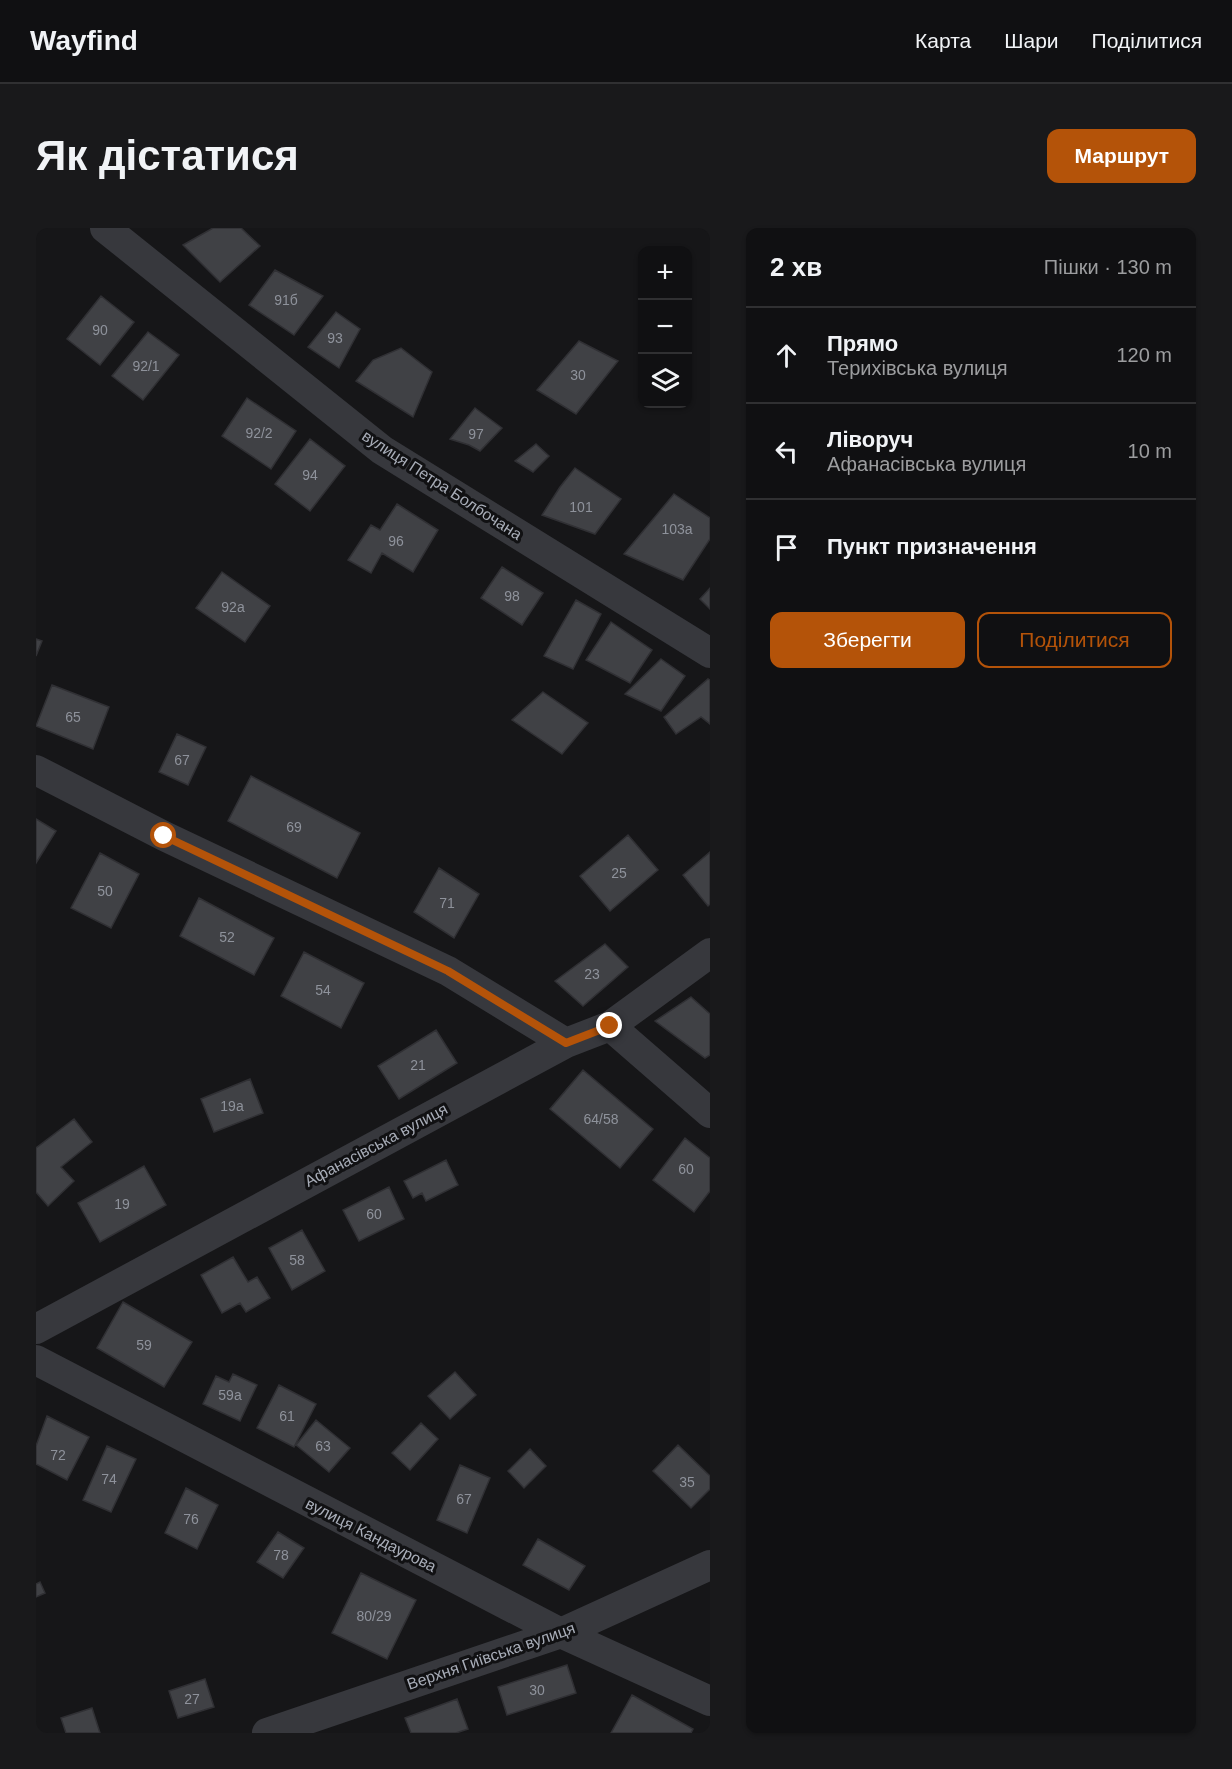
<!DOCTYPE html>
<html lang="uk">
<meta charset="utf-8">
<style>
:root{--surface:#101012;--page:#19191b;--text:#f1f3f6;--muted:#9c9d9f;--line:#303032;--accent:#b45309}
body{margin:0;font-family:Arial,sans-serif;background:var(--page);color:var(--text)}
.controls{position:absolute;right:18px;top:18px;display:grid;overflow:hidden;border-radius:12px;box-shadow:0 2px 4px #0004}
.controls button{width:54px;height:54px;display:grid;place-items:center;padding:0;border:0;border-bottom:2px solid var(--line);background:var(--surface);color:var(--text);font:30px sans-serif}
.stop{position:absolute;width:18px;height:18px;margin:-14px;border:4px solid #b45309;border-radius:50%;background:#fff}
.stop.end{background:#b45309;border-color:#fff;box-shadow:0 2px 6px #0008}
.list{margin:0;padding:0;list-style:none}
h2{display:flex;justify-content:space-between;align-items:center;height:78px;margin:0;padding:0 24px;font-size:26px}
h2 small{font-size:20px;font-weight:400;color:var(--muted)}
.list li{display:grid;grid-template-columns:39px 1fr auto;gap:18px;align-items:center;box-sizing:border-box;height:96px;padding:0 24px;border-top:2px solid var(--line)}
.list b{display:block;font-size:22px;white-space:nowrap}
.list p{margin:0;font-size:20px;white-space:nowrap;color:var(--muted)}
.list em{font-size:20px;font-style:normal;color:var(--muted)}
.actions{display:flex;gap:12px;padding:18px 24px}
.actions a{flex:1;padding:14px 0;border:2px solid var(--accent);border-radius:12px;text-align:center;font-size:21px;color:var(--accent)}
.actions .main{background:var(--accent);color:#fff}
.icon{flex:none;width:33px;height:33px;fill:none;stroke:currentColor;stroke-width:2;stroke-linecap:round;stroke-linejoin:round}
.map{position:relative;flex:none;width:674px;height:1505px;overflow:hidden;border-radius:12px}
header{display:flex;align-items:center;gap:36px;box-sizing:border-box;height:84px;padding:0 30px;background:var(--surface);border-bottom:2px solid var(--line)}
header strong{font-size:28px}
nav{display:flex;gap:33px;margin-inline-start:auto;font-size:21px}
.intro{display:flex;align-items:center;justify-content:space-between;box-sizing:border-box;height:144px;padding:0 36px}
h1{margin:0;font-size:42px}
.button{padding:15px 27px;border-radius:12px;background:var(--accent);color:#fff;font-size:21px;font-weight:700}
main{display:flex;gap:36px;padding:0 36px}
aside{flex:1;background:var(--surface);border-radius:12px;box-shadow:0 2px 4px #0004}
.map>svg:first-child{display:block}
</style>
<header>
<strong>Wayfind</strong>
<nav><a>Карта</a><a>Шари</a><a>Поділитися</a></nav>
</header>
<div class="intro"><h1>Як дістатися</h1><a class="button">Маршрут</a></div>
<main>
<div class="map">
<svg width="674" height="1505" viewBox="0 0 674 1505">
<rect width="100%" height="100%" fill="#161618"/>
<path fill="#404145" stroke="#303034" stroke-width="1.5" d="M177,0H205L224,18L184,54L147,17Z
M239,42L287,68L258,107L213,77Z
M65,68L98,94L64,137L31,111Z
M300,84L324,101L303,140L272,119Z
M112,104L143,127L107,172L76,148Z
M543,113L582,133L540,186L501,162Z
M365,120L396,144L377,189L320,153L337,132Z
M211,170L260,203L235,241L186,208Z
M439,180L466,200L444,223L433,217L414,211Z
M274,211L309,238L274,283L239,256Z
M500,216L513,228L497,244L479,233Z
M539,240L585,271L559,306L506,287L524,259Z
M638,266L674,290V311L647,352L588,326Z
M361,276L402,302L377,344L346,325L335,345L312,332L335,297L344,302Z
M466,339L507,365L486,397L445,370Z
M186,344L234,378L209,414L160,380Z
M674,360V381L664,371Z
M540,372L565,386L537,441L508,428Z
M575,394L616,422L594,455L550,432Z
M0,411L6,413L0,428Z
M625,431L649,448L625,483L589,466Z
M672,451L674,452V496L665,489L640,506L628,489Z
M16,457L73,479L57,521L0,498Z
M507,464L552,495L526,526L476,492Z
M141,506L170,519L152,557L123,544Z
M215,548L324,605L301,650L192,593Z
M0,591L20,603L0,635Z
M592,607L622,642L574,683L544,648Z
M674,624V676L672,678L647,647Z
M64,625L103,646L75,700L35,680Z
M403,640L443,666L418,710L378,684Z
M163,670L238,710L218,747L144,708Z
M569,716L592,739L547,778L519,753Z
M268,724L328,755L305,800L245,768Z
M655,769L674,786V827L669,830L619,793Z
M400,802L421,835L363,871L342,838Z
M547,842L617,901L584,940L514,881Z
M214,851L227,885L178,904L165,871Z
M38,891L56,914L25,939L38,953L12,978L0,964V920Z
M649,910L674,930V963L658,984L617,952Z
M410,932L422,957L390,973L386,965L377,970L368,953Z
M108,938L130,977L64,1014L42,975Z
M353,959L368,991L323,1013L307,982Z
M266,1002L289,1043L256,1062L233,1020Z
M197,1029L212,1054L221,1049L234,1070L210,1084L204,1075L186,1085L165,1047Z
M87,1074L156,1114L128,1159L61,1120Z
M419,1144L440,1167L414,1191L392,1168Z
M197,1146L221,1157L204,1193L167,1176L180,1148L193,1154Z
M243,1157L280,1176L258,1219L221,1200Z
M11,1188L53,1209L31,1252L0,1236V1218Z
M280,1192L314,1220L293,1244L260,1217Z
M385,1195L402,1211L374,1242L356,1225Z
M642,1217L674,1248V1261L655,1280L617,1243Z
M71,1218L100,1231L75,1284L47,1272Z
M494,1221L510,1238L488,1260L472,1243Z
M424,1237L454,1250L431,1305L401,1292Z
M150,1260L182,1277L161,1321L129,1305Z
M242,1304L268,1320L247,1350L221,1334Z
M502,1311L549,1338L533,1362L487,1337Z
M325,1345L380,1372L351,1431L296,1405Z
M4,1354L9,1365L0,1369V1356Z
M531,1437L540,1465L471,1487L462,1459Z
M169,1451L178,1479L142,1490L133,1463Z
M596,1467L657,1501L655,1505H575Z
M421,1471L432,1501L420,1505H375L369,1490Z
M56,1480L64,1505H30L25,1490Z"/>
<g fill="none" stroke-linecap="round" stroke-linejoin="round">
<path stroke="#37383d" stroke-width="30" d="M69,0L346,222L674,425
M0,542L128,608L412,743L530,815
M574,798L674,885
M0,1101L530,815L574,798L674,725
M0,1132L525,1405L674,1473
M231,1505L525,1405L674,1337"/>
</g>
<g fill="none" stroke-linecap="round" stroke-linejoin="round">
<path stroke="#b45309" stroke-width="8" d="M128,608L412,743L530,815L574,798"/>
</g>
<g text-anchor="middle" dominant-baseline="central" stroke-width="6" stroke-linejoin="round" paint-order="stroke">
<g font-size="14" fill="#8e929b">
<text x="250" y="72">91б</text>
<text x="64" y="102">90</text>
<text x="299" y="110">93</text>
<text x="110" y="138">92/1</text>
<text x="542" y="147">30</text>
<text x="223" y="205">92/2</text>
<text x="440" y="206">97</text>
<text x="274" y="247">94</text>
<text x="545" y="279">101</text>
<text x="641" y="301">103а</text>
<text x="360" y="313">96</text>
<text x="476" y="368">98</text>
<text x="197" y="379">92а</text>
<text x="37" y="489">65</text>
<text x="146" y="532">67</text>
<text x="258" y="599">69</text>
<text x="583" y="645">25</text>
<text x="69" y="663">50</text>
<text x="411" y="675">71</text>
<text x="191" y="709">52</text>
<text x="556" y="746">23</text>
<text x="287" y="762">54</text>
<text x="382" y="837">21</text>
<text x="196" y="878">19а</text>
<text x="565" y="891">64/58</text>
<text x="650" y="941">60</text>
<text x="86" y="976">19</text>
<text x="338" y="986">60</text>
<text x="261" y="1032">58</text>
<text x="108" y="1117">59</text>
<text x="194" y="1167">59а</text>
<text x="251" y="1188">61</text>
<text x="287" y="1218">63</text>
<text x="22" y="1227">72</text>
<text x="73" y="1251">74</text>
<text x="651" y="1254">35</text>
<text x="428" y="1271">67</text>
<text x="155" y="1291">76</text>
<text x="245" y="1327">78</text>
<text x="338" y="1388">80/29</text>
<text x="501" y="1462">30</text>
<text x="156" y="1471">27</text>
</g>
<g font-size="16" fill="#a8adb8" stroke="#111113">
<text transform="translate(406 257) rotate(33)">вулиця Петра Болбочана</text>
<text transform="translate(340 917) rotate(-28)">Афанасівська вулиця</text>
<text transform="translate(335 1307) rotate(27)">вулиця Кандаурова</text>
<text transform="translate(455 1428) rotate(-19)">Верхня Гиївська вулиця</text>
</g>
</g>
</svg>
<div class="controls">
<button>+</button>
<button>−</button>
<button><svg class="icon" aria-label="layers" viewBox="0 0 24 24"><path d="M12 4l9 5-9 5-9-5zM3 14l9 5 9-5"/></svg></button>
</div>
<div class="stop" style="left:128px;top:608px"></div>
<div class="stop end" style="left:574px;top:798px"></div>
</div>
<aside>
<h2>2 хв<small>Пішки · 130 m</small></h2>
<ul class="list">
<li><svg class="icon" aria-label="ahead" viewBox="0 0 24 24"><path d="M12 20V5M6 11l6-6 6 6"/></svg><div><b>Прямо</b><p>Терихівська вулиця</p></div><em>120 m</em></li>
<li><svg class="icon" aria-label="left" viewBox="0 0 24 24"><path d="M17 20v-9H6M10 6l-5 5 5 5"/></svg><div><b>Ліворуч</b><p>Афанасівська вулиця</p></div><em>10 m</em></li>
<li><svg class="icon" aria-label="arrive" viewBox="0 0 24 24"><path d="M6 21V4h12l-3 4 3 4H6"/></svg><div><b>Пункт призначення</b></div></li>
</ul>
<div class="actions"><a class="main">Зберегти</a><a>Поділитися</a></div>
</aside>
</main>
